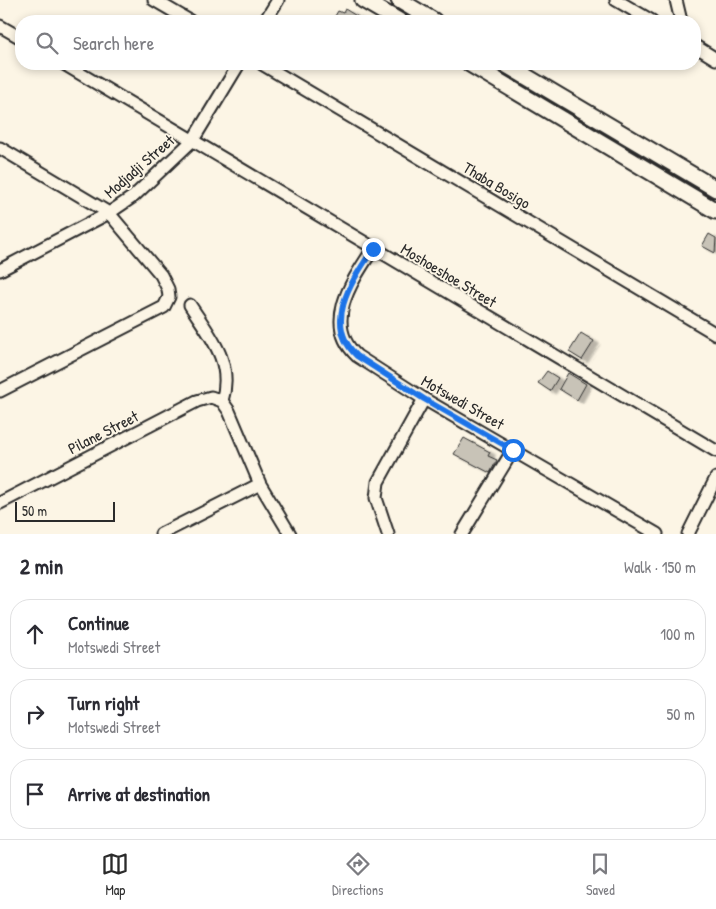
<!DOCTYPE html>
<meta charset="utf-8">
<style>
:root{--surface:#fff;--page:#f7f7f7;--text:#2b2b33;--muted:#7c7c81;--line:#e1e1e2;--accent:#2b2b2b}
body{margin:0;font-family:"Patrick Hand",sans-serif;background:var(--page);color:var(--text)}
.scale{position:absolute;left:15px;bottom:12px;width:100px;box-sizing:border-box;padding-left:5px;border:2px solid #2b2b2b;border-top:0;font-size:14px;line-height:18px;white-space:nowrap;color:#2b2b2b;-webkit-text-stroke:4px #fcf5e5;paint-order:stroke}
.stop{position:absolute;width:15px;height:15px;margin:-11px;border:4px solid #1a73e8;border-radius:50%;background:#fff}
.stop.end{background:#1a73e8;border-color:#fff;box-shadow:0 1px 5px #0008}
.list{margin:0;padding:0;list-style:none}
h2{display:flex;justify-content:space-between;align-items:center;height:65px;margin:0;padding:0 20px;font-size:21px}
h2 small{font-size:16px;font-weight:400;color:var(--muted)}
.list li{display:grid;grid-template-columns:32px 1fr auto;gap:15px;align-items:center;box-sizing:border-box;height:70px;margin:0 10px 10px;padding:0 10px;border:1px solid var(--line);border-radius:20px}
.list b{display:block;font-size:19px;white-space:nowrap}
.list p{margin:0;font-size:16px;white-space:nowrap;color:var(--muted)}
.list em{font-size:16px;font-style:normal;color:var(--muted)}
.icon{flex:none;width:28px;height:28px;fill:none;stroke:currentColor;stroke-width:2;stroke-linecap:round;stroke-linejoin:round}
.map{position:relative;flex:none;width:716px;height:534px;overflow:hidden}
.search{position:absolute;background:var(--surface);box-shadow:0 2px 8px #0003;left:15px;right:15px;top:15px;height:55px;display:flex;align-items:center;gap:12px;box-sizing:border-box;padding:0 18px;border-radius:20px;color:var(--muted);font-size:19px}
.sheet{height:305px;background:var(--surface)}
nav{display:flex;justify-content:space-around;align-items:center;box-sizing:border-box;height:70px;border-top:1px solid var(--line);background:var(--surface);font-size:14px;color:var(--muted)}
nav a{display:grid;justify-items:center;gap:2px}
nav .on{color:var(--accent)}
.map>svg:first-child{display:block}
</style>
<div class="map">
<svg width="716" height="534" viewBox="0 0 716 534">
<defs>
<filter id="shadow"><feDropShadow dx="5.5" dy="3" stdDeviation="1" flood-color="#0004"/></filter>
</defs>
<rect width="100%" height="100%" fill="#fcf5e5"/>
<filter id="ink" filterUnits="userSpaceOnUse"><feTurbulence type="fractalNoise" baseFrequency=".02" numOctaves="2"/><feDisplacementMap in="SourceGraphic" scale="10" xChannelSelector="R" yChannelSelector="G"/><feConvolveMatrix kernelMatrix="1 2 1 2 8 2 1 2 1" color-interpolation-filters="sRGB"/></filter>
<g filter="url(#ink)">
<path fill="#c8c3b7" stroke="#2b2b2b" filter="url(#shadow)" d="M345,9L358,17L355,21H332L338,11L343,13Z
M709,234L716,238L715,253L702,246Z
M581,333L594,341L582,360L569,352Z
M547,371L558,378L550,391L538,383Z
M568,373L586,384L577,400L559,389Z
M464,438L490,452L488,456L497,460L490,473L454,454Z"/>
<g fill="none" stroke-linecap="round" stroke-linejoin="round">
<defs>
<path id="street" d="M154,0L190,21
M616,0L652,21
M676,0L681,21
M265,21L278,0
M0,26L21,38
M695,46L716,59
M64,64L716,451
M262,64L716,334
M0,148L109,213L161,275L168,289L169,297L164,307L0,391
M373,249C352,281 322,323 357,356L424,399L657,534
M0,270L109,213L134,196L193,140L239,64
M190,305C210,336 234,362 222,401
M222,401L229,411L260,484L290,534
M0,503L197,401L211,397L222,401
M161,534L260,484
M388,534L376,498L378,482L424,399
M462,534L513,450
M688,534L716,478"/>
<path id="secondary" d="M363,0L399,21
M399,0L434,21
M470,64L716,211
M505,64L716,189"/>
</defs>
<use href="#street" stroke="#2b2b2b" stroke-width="15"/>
<use href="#secondary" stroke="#2b2b2b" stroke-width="19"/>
<use href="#street" stroke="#fcf5e5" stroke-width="11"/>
<use href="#secondary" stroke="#fcf5e5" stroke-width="15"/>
</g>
</g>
<g fill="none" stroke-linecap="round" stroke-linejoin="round" filter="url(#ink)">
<path stroke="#1a73e8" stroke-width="6" d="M373,249C352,281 322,323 357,356L424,399L513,450"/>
</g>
<g text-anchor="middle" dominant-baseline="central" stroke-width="4" stroke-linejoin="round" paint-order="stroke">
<g font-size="16" fill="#2b2b2b" stroke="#fcf5e5">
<text transform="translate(139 166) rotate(-41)">Modjadji Street</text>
<text transform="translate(497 185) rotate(31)">Thaba Bosigo</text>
<text transform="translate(449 275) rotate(31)">Moshoeshoe Street</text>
<text transform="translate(463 402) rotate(30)">Motswedi Street</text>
<text transform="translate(103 432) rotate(-27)">Pilane Street</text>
</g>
</g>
</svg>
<div class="scale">50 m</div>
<div class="stop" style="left:513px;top:450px"></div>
<div class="stop end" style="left:373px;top:249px"></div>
<div class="search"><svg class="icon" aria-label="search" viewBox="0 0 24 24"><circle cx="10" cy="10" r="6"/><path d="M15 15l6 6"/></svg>Search here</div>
</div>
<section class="sheet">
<h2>2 min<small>Walk · 150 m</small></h2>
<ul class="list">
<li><svg class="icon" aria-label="ahead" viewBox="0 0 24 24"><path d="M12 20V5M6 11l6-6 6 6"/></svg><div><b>Continue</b><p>Motswedi Street</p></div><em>100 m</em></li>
<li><svg class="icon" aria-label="right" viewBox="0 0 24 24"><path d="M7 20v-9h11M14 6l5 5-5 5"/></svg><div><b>Turn right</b><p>Motswedi Street</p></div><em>50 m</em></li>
<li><svg class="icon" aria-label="arrive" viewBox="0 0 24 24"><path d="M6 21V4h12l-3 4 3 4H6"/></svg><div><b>Arrive at destination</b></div></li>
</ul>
</section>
<nav>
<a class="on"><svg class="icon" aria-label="map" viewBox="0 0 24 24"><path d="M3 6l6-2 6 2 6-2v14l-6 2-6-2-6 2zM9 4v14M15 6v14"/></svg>Map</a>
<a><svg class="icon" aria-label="directions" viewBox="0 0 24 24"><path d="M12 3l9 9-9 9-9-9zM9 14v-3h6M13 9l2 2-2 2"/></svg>Directions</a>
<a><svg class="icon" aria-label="saved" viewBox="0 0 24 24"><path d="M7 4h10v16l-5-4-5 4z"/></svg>Saved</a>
</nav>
